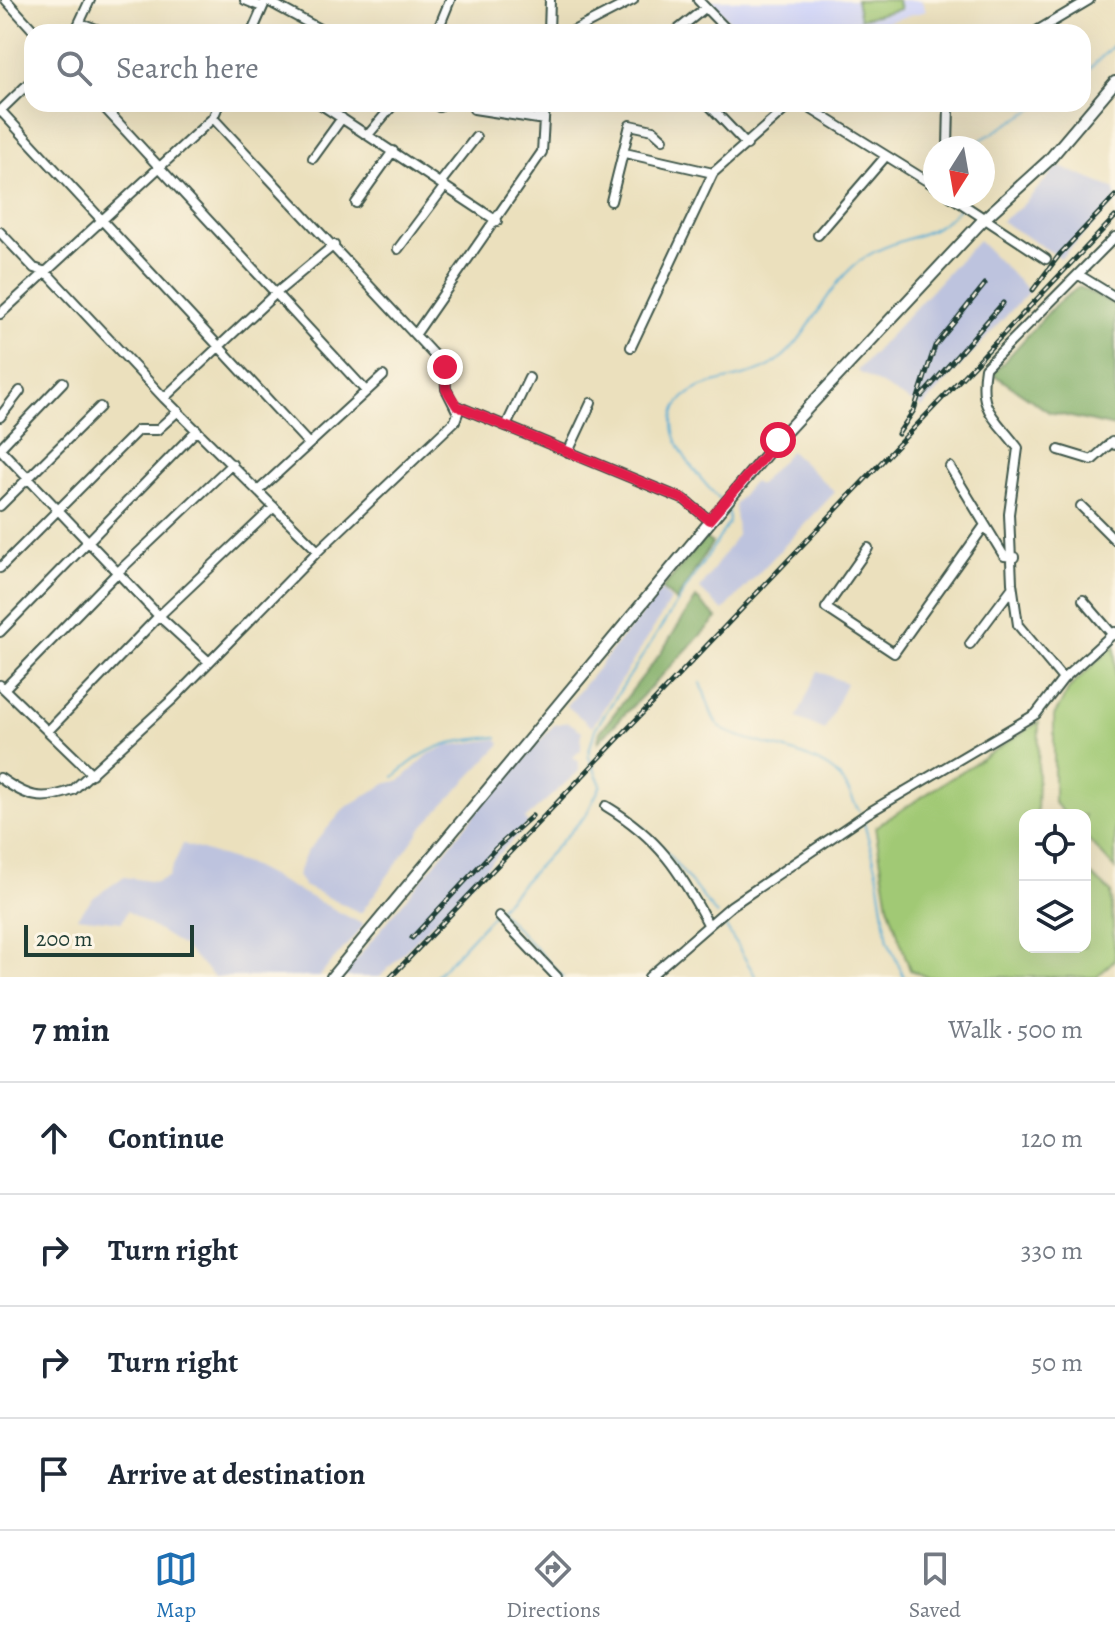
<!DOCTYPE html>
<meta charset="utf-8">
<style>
:root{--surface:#fff;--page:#f2f2f3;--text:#1f2937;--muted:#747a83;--line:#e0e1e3;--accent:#1f6fb2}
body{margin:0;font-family:Alegreya,serif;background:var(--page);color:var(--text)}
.controls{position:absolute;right:24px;bottom:24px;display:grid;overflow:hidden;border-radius:16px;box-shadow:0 8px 32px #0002}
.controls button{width:72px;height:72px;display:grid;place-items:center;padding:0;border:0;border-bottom:2px solid var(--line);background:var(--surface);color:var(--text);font:40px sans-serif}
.compass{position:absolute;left:923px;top:136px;width:72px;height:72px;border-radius:50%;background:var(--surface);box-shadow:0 8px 32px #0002;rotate:191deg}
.scale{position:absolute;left:24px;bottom:20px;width:170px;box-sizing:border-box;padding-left:8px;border:4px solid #1f3d34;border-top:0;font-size:22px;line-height:28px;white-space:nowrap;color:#1f3d34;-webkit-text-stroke:6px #fcf5e5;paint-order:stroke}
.stop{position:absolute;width:24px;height:24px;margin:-18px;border:6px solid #e11d48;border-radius:50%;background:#fff}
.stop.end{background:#e11d48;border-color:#fff;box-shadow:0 2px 8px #0008}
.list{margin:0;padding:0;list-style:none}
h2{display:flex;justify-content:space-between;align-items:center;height:104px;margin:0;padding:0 32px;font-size:34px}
h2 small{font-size:26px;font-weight:400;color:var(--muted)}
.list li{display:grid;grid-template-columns:52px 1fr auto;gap:24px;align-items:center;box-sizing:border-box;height:112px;padding:0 32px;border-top:2px solid var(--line)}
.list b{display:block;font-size:30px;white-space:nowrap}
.list em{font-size:26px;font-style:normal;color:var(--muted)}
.icon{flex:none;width:44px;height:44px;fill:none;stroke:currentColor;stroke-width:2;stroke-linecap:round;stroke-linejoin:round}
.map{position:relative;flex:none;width:1115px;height:977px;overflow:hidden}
.search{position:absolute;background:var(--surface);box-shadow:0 8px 32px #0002;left:24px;right:24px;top:24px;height:88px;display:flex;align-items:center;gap:20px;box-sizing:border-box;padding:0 28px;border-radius:24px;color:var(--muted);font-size:30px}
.sheet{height:552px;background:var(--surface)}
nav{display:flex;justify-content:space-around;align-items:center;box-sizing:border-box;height:112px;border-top:2px solid var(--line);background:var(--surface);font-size:22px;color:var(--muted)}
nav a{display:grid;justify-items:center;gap:4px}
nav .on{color:var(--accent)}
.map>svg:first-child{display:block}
</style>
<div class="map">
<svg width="1115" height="977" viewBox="0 0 1115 977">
<rect width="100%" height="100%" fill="#fcf5e5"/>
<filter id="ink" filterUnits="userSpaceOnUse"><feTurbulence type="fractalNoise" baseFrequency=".0125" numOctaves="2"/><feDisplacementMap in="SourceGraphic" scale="16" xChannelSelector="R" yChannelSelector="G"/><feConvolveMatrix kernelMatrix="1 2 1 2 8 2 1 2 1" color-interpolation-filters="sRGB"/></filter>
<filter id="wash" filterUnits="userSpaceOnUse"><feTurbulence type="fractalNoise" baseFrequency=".006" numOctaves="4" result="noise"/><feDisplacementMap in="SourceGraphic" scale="32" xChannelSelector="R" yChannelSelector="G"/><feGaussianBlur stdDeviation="1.8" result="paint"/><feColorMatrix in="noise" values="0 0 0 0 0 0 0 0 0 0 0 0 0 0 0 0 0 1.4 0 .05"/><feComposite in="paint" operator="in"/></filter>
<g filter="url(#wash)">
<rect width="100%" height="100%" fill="#ebe0bd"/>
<path fill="#d4d8f9" d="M710,0H921L926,11L872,26L869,32H741Z"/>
<path fill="#bdc3de" d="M1058,166L1115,189V203L1061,258L1001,221L1021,207Z
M978,240L1029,291L922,408L857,371Z
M790,451L835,492L723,611L700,589L737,535L735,504L752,482L759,485Z
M661,590L671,600L592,727L567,706Z
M818,671L846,683L825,730L797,718Z
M568,722L582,731L581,750L573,757L579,762V771L525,819L528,824L380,977H342L490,796L554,725Z
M497,739L501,744L424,825L361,913L304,886L297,876L306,853L345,808L385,784L401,780L429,754L446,746Z
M183,844L249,865L364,925L319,977H214L183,946L127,911L122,922L77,917L94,897L124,877L156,882L168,877Z"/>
<path fill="#a1c974" stroke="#608354" stroke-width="2" d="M856,0H897L900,9L860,19Z
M1115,645V869L1085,836V815H1066L1054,802V716L1070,687Z
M1039,722L1037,815H1025V947H1085V869L1111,892L1115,959L1097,977H927L910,970L888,905L875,827Z"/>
<path fill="#80ad66" stroke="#50754d" stroke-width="2" d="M1079,287L1115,305V427L1049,412L993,374L1055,305Z
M705,538L712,543L676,601L662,589Z
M696,598L717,618L598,742L600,732L660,654Z"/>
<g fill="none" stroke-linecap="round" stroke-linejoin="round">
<path stroke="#59add4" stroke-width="2" d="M1083,75L1115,44
M967,148L1042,104
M721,501C698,477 647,423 689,394C711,378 746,380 770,366C812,341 824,282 867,256C897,237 934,239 958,209
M701,683C706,696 709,712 717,724C729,743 813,746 840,778C848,787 853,801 859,811
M394,777C429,744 449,741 497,737
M618,809L645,829
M864,823L877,871L888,941L904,977
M661,845L717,915
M498,909L563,977
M726,927L756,977
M435,977L586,815L601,785L588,755L595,729L723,532L729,521L728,508"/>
</g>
</g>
<g filter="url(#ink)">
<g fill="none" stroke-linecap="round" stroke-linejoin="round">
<defs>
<path id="minor" d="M6,0L35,32
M245,0L262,7
M266,0L325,32
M698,0L729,32
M81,23L104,32
M75,32L90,0
M252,32L266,0
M379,32L384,26
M437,32L450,0
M549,32L550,0
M571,32L633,0
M675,32L705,8
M1035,32L1089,0
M101,104L366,391
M320,104L497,221
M436,104L439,107
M708,104L747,145
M803,104L935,186
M474,109L544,120
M0,110L309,444
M1,110L32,80
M368,135L394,104
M948,148L949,104
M625,153L713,173
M313,158L342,118
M440,183L476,137
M950,196L1046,259
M611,201L630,125L653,130L663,139
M356,203L393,151
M0,232L34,268L46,272L164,398L318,551
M818,235L886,156
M398,249L445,186
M1079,275L1115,297
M0,314L213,118L219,104
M415,335L542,152L545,104
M631,347L713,173L791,104
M164,398L275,294L334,245
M457,406L685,500L709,520
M0,417L20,391
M506,426L529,378
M0,448L63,382
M0,449L159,616L209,662
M1059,450L1092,460L1112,442L1115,445
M568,452L591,403
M950,467L1004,556L1014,557
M258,491L383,376
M0,506L100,407
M1081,506L1115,540
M868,548L826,608L894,653L985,525
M0,568L138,430H157L178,411
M1083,600L1113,635
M0,632L197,430
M970,644L1012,588
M1063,679L1018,625L1012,583L1009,514L1018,448C994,416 978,411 985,368L1115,237
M0,685L92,774
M4,689L117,573L232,464
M48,731L159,616L274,507
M0,778C27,797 41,802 73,790L174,698L318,551L455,421L458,413L446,389L445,367L213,118
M606,806C659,838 680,871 708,924
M499,916L557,977
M649,977L731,906L868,813L1036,714L1063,679L1115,632"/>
<path id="major" d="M332,977L778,440L985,218L1048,161L1115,82"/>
</defs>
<use href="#minor" stroke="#3e5549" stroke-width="12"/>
<use href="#major" stroke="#3e5549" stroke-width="14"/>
<use href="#minor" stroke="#fff" stroke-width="8"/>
<use href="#major" stroke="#fff" stroke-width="10"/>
<defs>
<path id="rail" d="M1033,290L1060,254L1115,196
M922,396L1003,303
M898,434L914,410L935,346L985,284
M412,938L496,848L532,816
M391,977L1115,217"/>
</defs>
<use href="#rail" stroke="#1f3d34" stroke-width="5"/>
<use href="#rail" stroke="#fcf5e5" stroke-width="2" stroke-dasharray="6" stroke-linecap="butt"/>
</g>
</g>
<g fill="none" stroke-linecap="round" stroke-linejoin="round" filter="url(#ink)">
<path stroke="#e11d48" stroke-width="10" d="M445,367L446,389L457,406L685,500L709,520L778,440"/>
</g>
</svg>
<div class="controls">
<button><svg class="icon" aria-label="locate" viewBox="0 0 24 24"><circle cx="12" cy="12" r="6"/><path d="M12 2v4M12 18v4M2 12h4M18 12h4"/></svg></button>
<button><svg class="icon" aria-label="layers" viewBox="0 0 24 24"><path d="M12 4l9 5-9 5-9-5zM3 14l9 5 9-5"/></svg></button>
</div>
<svg class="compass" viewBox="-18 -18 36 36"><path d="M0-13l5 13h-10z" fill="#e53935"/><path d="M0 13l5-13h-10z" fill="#747a83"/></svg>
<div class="scale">200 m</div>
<div class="stop" style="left:778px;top:440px"></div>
<div class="stop end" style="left:445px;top:367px"></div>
<div class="search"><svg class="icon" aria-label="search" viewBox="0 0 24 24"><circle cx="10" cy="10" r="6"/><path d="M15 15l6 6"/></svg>Search here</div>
</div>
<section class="sheet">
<h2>7 min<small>Walk · 500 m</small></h2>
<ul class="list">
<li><svg class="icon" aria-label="ahead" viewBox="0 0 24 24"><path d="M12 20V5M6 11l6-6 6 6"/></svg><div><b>Continue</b></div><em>120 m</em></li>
<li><svg class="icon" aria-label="right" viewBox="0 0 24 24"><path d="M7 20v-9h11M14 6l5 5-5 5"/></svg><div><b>Turn right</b></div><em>330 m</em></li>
<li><svg class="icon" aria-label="right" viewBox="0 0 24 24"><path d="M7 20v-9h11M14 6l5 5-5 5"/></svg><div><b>Turn right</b></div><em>50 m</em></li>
<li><svg class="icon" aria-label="arrive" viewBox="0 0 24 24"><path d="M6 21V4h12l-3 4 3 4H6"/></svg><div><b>Arrive at destination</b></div></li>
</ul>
</section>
<nav>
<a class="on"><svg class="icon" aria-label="map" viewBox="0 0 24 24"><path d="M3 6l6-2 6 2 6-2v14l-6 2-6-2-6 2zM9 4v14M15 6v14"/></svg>Map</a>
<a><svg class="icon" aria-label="directions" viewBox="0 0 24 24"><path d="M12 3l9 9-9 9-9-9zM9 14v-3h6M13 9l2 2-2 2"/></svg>Directions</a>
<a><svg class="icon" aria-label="saved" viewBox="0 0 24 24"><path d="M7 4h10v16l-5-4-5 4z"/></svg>Saved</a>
</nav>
